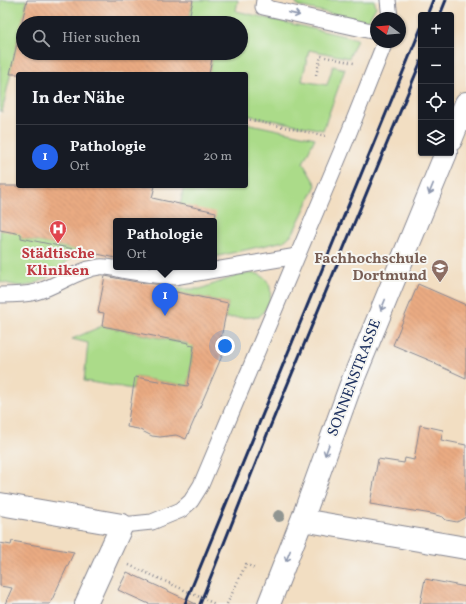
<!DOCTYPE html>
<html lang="de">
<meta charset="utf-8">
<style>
:root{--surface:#171b24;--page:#242831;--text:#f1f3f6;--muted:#9ea1a6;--line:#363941;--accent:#2563eb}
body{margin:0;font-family:Vollkorn,serif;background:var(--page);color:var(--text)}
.controls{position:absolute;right:12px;top:12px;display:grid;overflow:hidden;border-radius:4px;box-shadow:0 1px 3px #0004}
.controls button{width:36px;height:36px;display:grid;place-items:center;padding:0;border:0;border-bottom:1px solid var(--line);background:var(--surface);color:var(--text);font:20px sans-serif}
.compass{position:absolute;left:370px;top:12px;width:36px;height:36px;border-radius:50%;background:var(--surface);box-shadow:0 1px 3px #0004;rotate:286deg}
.you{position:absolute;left:225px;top:346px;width:14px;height:14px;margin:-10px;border:3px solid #fff;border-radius:50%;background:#1a73e8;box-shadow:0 0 0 6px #1a73e833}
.badge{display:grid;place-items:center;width:26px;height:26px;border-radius:50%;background:var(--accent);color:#fff;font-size:13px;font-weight:700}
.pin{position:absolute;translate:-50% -33px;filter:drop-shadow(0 1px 2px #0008)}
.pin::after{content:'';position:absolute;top:21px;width:14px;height:12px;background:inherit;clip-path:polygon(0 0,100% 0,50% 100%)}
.popup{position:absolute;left:113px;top:218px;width:104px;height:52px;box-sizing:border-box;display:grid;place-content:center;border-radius:4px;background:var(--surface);filter:drop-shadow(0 1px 3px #0005);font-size:13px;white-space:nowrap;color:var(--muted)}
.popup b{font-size:15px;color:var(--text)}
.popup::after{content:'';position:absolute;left:50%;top:100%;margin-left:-8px;border:8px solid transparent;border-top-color:var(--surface)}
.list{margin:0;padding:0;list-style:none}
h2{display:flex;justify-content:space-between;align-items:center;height:52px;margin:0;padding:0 16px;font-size:17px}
h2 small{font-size:13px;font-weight:400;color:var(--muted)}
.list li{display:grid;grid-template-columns:26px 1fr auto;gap:12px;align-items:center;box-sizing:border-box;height:64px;padding:0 16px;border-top:1px solid var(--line)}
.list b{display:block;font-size:15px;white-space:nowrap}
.list p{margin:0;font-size:13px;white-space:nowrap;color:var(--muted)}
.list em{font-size:13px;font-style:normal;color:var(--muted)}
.icon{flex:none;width:22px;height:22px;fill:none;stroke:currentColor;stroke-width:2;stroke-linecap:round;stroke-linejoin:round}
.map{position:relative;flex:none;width:466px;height:604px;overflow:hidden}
.search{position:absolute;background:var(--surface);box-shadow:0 1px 3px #0004;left:16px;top:16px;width:232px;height:44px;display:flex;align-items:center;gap:10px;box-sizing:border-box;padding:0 14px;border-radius:22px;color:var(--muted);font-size:15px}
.panel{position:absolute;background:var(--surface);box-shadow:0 1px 3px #0004;left:16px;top:72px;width:232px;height:116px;border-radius:4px}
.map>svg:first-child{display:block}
</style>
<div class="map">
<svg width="466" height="604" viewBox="0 0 466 604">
<defs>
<pattern id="building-back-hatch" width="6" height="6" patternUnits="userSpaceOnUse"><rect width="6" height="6" fill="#eaab82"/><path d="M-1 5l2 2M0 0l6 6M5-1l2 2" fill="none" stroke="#c89373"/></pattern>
</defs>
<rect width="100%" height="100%" fill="#f6f6f2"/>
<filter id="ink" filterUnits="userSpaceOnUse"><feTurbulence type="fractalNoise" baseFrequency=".025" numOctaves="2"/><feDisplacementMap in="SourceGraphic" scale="8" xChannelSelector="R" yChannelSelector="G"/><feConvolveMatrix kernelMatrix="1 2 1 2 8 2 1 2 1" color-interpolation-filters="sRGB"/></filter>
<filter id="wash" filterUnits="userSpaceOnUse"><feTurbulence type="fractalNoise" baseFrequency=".012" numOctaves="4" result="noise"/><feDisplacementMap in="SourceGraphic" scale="16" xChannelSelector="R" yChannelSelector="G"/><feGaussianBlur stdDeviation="0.9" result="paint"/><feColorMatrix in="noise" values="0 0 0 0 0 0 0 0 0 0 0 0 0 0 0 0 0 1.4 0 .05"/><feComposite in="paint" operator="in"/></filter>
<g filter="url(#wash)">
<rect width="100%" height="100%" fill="#f2dec2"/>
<path fill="#abdb89" stroke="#638574" d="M0,0H27L2,112L0,111Z
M193,0H238L236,11L357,39L349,58L309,50L302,81L327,85L333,66L345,69L323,130L246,115V74H209L213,53H241V23H188Z
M294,0H374L376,7L367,22L298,6Z
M246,123L315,138L303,163L316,185L293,233L284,241L214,257V221H177L184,186H246Z
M0,230L22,232L21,238L79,250C65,264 45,284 25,286C18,287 7,283 0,282Z
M242,274C247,274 254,273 258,274C271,279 273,293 268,304C266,309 262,313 259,317L225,318L228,303L162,289H200Z
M102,326L194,345L188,386L135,377L133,389L84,381L88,343L72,339Z"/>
<g id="blocks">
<path fill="url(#building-back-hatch)" d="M27,0H193L188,23H23V53H213L209,74H10Z
M0,186H155L152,198L216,212L215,221H116V258L21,238V234L0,230Z
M105,276L137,282L163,285L162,289L228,303L219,348L225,349L186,439L176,435L160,437L152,436L138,429L127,427L135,377L188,386L194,346L188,345L189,343L102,326L104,313L98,312Z
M418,284L466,305V378L435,364L436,363L393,345Z
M420,425L443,430L441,440L466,445V517L457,522L446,520L443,517L432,514L370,504L378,459L404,463L405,458L414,460Z
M12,541L74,552L50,604H5L12,588L0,586V543L11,545Z
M127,572L196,604H149L118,590Z
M425,579L466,587V604H420Z"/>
</g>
</g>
<g filter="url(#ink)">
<use href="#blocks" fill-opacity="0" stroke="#868690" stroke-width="1"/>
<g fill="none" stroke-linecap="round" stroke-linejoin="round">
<defs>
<path id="lane" d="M264,0L263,7L376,32
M388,0L390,18
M0,295C12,295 24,295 36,292C58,286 76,270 99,267C108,266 117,269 126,271C142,274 158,276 174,277L297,256
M122,525L152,522L181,510L191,501L201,485L346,140L385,42"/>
<path id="street" d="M451,140L466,103
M0,504L122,525L86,604
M302,520L466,548
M269,604L302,520L350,387L446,153"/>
</defs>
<use href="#lane" stroke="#868690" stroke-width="17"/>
<use href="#street" stroke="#868690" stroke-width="24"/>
<path stroke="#868690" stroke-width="2.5" stroke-dasharray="1 3" stroke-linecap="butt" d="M316,75L321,56L354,63
M246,119L326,136
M129,565L158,578
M227,604L246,564L256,569"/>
<use href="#lane" stroke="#fff" stroke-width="15"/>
<use href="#street" stroke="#fff" stroke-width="22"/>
<path stroke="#1b2f5e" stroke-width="3" d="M427,15L433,0
M440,15L446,0
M185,604L421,28
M200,604L270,427L421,61"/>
<path stroke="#868690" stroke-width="2.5" stroke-dasharray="1 3" stroke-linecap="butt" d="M158,578L215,604"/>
</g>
<circle fill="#909591" cx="279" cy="516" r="6"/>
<defs><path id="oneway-shaft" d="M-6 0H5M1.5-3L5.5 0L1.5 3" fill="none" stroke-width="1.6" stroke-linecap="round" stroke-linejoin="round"/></defs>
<g stroke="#8d97ae">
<use href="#oneway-shaft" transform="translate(294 14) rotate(13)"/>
<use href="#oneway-shaft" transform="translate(431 189) rotate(112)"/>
<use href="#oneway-shaft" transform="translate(383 305) rotate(112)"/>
<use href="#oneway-shaft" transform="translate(327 450) rotate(110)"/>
<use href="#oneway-shaft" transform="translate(288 556) rotate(112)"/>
</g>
</g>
<defs>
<symbol id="hospital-pin" viewBox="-11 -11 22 30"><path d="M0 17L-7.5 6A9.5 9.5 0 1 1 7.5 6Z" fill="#e0444e" stroke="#f6f6f2"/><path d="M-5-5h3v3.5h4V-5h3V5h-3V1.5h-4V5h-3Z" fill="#fff"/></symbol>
<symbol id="university-pin" viewBox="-11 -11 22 30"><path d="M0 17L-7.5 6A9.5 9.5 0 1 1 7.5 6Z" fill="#8d6e63" stroke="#f6f6f2"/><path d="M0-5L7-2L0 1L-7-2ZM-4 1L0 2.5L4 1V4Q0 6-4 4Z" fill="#fff"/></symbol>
</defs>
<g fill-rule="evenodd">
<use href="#hospital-pin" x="48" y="219" width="20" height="27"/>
<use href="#university-pin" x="430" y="258" width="20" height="27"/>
</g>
<g text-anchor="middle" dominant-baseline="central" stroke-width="4" stroke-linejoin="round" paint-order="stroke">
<g font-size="15" font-weight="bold" fill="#be3a42" stroke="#f6f6f2">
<text x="58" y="254">Städtische<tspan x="58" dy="17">Kliniken</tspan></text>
</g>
<g font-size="15" font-weight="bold" fill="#785e54" stroke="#f6f6f2" text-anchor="end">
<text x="427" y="259">Fachhochschule<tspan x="427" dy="17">Dortmund</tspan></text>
</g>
<g font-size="15" fill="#1b2f5e" stroke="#f6f6f2">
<text transform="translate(355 378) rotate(-69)">SONNENSTRASSE</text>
</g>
</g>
</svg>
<div class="controls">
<button>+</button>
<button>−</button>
<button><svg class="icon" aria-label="locate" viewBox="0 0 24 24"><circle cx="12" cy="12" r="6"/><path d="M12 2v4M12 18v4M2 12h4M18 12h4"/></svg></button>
<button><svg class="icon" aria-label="layers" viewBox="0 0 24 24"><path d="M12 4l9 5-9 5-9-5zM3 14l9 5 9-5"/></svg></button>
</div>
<svg class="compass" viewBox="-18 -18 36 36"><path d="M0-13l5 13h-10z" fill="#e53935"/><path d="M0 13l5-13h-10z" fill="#9ea1a6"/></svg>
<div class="you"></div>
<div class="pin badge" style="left:165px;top:316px">1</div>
<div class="popup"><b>Pathologie</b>Ort</div>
<div class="search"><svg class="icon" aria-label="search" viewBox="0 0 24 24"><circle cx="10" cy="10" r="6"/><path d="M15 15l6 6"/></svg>Hier suchen</div>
<section class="panel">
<h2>In der Nähe<small></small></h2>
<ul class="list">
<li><span class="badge">1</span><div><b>Pathologie</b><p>Ort</p></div><em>20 m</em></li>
</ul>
</section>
</div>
